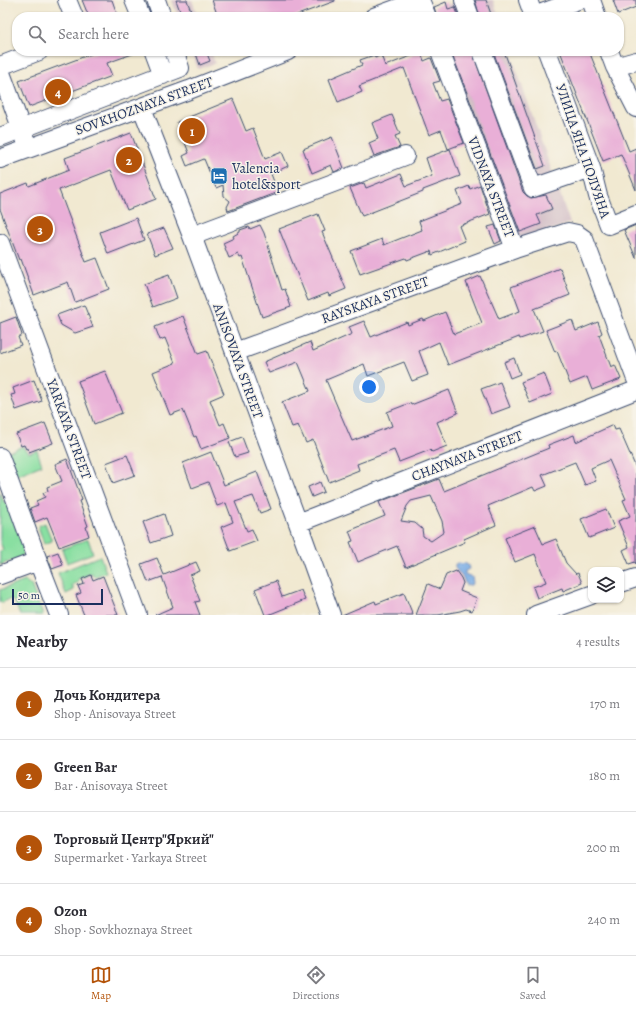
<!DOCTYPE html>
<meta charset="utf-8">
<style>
:root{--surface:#fff;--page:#f2f2f3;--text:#2b2b33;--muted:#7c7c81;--line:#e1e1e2;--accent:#b45309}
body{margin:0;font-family:Alegreya,serif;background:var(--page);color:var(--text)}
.controls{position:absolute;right:12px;bottom:12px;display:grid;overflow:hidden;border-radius:8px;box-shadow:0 1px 3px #0004}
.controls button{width:36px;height:36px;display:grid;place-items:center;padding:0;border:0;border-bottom:1px solid var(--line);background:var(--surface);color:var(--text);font:20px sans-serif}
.scale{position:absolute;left:12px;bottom:10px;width:91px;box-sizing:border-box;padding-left:4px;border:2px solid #1b2f5e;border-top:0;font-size:11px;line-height:14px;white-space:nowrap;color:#1b2f5e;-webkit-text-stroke:3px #f7f3e8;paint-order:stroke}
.you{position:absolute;left:369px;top:387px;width:14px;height:14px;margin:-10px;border:3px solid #fff;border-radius:50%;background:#1a73e8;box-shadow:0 0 0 6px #1a73e833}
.badge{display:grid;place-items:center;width:26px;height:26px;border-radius:50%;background:var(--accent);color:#fff;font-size:13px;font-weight:700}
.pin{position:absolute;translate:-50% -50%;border:2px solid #fff;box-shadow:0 1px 4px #0006}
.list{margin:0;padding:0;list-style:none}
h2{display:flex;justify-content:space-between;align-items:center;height:52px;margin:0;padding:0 16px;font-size:17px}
h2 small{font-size:13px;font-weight:400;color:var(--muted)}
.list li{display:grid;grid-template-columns:26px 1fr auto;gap:12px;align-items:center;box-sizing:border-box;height:72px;padding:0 16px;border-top:1px solid var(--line)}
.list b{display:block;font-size:15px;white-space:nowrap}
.list p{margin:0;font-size:13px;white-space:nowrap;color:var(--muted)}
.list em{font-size:13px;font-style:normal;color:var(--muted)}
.icon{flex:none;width:22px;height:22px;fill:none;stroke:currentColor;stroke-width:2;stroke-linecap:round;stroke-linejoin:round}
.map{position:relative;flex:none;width:636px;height:615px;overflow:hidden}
.search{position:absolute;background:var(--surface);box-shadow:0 1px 3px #0004;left:12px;right:12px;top:12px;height:44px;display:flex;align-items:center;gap:10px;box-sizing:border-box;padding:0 14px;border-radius:16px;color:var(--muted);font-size:15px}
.sheet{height:340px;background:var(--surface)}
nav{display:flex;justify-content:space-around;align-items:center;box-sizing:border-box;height:56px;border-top:1px solid var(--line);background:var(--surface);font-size:11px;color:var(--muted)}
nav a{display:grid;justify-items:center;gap:2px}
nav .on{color:var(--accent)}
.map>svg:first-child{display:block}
</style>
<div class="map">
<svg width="636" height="615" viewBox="0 0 636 615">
<rect width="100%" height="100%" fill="#f7f3e8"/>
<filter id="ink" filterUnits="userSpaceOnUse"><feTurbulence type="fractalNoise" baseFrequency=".025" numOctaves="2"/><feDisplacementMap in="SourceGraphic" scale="8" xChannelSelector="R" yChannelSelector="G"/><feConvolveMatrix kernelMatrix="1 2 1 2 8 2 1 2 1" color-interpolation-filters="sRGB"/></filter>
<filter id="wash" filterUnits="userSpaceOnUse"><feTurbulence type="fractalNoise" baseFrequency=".012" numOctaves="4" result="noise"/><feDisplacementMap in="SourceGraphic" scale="16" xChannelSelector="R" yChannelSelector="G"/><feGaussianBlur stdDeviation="0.9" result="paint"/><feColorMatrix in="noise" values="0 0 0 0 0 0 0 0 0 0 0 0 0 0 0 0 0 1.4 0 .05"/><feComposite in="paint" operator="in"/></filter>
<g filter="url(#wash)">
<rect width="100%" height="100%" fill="#f1e9d1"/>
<path fill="#d2bdc6" d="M172,0H192L198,17H178Z
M460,0H493L499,17H433L431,12Z
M191,51H211L215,63L198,69Z
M446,51H510L570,223L520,241Z"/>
<path fill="#89dfa1" stroke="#528780" d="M23,446L25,450H27L29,453L37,450L42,465L17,475L8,452Z
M0,492L5,504L7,503L24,549L23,555L18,558L0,565V551L3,550L0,541Z
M45,523L52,541L44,544L38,526Z
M88,539L93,553L67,563L62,549Z
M100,556L106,572L94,577L92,573L78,579L79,582L72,585L74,590L66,594L58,573Z
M25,581L31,585L43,615H20L15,602L11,599L0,603V590Z"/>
<path fill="#79ace5" stroke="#4a6ea2" d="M459,563L463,564L464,563L468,565L469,569L465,571V574L472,577L473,582L471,585L466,586L463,578L455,568V565Z"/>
<g id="blocks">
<path fill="#e9afd7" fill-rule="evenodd" d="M82,0H112L118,17H89Z
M176,0H187L193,17H182Z
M212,0H335V1L292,17H218Z
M475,0H486L492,17H480Z
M613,0H636V7L618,14Z
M446,2L448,9L455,7L459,17H437L434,7Z
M99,51H137L138,52L107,63L112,76L29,107L19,81Z
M195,51H206L210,61L200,65Z
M451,51H472L523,192L527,196L531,198L546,195L552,209L537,215L541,224L520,232Z
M493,51H504L545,166L537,169Z
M560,51H589L629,151L636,148V190L621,154L603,161Z
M421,52L424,61L431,58L440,81L433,83L440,101L447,99L464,143L448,149L441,130L429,135L404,68L359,86L362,92L338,102L329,79L362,65L360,60L374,55L375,58L381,55L385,66Z
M233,99L246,131L253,128L265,159L282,152L288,166L271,174L278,192L228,211L227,207L230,201L224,196L223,185L216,188L204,159L187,166L183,156L189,153L177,122Z
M392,115L400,134L395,136L400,147L374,156L369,143L378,139L372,123Z
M131,133L156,199L127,210L111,170L59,190L86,262L97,258L109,289L75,302L68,282L34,295L21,259L19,260L0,209V194L28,183L29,186L69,170L65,158Z
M332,137L344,168L334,172L331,165L312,173L303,149Z
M450,149L460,176L423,190V192L362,216L350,188L364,183L366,188L401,174L406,186L432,176L426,158Z
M480,185L490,214L459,226L465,241L432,255L431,251L407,260L406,258L360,274L351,251L382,239L384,245L422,230L419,221L462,204L457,191L469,186L470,189Z
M318,214L325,231L322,232L346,289L329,296L328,293L308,301L279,229Z
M136,218L144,240L108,254L100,232Z
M260,225L264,233L282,290L285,289L291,307L262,317L242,257L240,258L238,254L229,258L223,243L234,238L233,236L240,232V230L249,227L250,229Z
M495,225L501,241L495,244L488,227Z
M636,225V258L624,230Z
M164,228L173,248L155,255L147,234Z
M560,268L570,295L534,309L543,331L520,339L519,337L448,365L439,342L419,351L428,375L412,381L404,362L368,376L364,364L326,380L352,441L392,426L387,412L410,403L411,405L449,390L458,413L437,422L447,446L432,452L430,450L399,462L394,450L357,464L359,470L329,482L313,440L306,443L298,425L292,427L282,402L310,391L298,362L269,373L264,362L310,342L313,351L352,334L349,327L364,321L371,337L407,322L408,325L423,319L424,321L445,312L454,334L482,323L466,282L480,276L499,319L520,311L511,287Z
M169,275L177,298L153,307L144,284Z
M84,305L93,327L75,333L61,325L57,315Z
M183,316L198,354L207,351L224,394L210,400L220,425L224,423L230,438L201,449L196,436L194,437L183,410L170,415L153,372L175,363L165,338L160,340L155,327Z
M16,317L22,335L18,337L21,345L0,353V323Z
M572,320L576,331L598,322L602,333L599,335L611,367L615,365L621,379L592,390L587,377L570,384L557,351L555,352L546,330Z
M514,358L520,374L510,378L504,362Z
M105,371L122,413L94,424L78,381Z
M544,373L552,394L530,403L521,382Z
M34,380L42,401L16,410L11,395L15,394L13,388Z
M500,382L510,407L491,414L481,389Z
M45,423L53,443L29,452L28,448L26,449L24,445L21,446L16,434Z
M613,425L615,430L619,429L636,468V564L635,562L629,564L623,550L629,547L618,521L630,516L623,500L626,499L609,460L591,468L596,481L585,485L575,462L542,475L547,486L535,491L533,487L488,506L496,525L464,539L465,542L406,567L397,546L358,562L350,542L353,541L349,531L385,516L379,502L439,479L444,491L549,448L548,445L574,435L576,442ZM431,496L442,521L444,532L431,541L423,536L422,529L415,523L401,521L407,506L411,501Z
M242,437L248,453L235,457L229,442Z
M211,452L224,485L257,472L271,509L260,513L253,496L235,502L247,531L252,529L257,541L230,551L221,527L233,522L226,503L217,506L208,482L192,488L183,463Z
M127,455L135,475L113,483L106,463Z
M67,459L82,500L79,501L88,526L86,527L89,536L59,547L47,517L35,522L30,508L38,505L36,501L45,497L43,493L48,491L47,487L62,481L55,464Z
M320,482L324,492L312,497L308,487Z
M606,509L614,528L589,538L581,519Z
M164,514L171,536L151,543L143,522Z
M535,526L543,544L556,539L566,563L576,574L578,573L582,583L563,591L562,588L537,598L533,587L546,582L535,554L515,562L505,538Z
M58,552L63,565L52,569L47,556Z
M157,558L164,575L196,562L200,571L190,575L200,601L195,602L200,615H155L173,607L162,577L148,582L141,564Z
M456,571L461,578L463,583L460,591L477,598L472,611L466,609L460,611L438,615H416L428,584L440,589L446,575Z
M91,575L93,580L103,576L118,615H84L76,595L81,593L78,586L84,584L82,579Z
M276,581L282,597L301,590L305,600L268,615H265L255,589Z
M404,593L413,615H342L375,601L376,604Z"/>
</g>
</g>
<g filter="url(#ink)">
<use href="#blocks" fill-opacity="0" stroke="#3b4b6f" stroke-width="1"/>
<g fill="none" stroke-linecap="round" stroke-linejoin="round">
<defs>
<path id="minor" d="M67,0L74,17
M134,0L141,17
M156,0L162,17
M420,0L427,17
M464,0L470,17
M528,0L534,17
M591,0L597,17
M534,16L578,0
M374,17L420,0
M154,51L163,75
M440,51L515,249
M482,51L533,188L591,168
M547,51L591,168L598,196L609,225L636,214
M609,51L615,67L636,108
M0,66L39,51
M615,67L636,61
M0,70L26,141
M142,108L192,236L298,523L331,615
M0,137L180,68L174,51
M0,159L189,90L288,51
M192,236L405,156
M0,243L138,615
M235,352L515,249L568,232L577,234L584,239L636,379
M0,457L38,561L59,615
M298,523L636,390
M0,575L38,561
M621,583L636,578
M536,615L591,595"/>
</defs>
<use href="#minor" stroke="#3b4b6f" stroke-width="20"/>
<use href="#minor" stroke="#fff" stroke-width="18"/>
</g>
</g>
<defs>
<symbol id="hotel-square" viewBox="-11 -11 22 22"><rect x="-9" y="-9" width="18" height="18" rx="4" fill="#1f6fb2" stroke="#f7f3e8"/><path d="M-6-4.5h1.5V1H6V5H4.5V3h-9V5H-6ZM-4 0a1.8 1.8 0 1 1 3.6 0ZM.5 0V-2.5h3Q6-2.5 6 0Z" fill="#fff"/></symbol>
</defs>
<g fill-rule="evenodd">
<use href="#hotel-square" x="209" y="166" width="20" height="20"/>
</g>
<g text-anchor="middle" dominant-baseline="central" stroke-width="3" stroke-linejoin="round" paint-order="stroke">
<g font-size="14" fill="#1b2f5e" stroke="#f7f3e8">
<text transform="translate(144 106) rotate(-20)">SOVKHOZNAYA STREET</text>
<text transform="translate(583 151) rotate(71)">УЛИЦА ЯНА ПОЛУЯНА</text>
<text transform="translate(491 187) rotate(69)">VIDNAYA STREET</text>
<text transform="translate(375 300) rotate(-20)">RAYSKAYA STREET</text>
<text transform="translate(238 361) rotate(70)">ANISOVAYA STREET</text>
<text transform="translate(69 429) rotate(70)">YARKAYA STREET</text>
<text transform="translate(467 456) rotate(-21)">CHAYNAYA STREET</text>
</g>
<g font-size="14" fill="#1b2f5e" stroke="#f7f3e8" text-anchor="start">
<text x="232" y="168">Valencia<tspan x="232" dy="16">hotel&amp;sport</tspan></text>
</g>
</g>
</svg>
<div class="controls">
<button><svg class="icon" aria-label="layers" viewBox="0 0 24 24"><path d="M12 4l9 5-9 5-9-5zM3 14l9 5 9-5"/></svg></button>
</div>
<div class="scale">50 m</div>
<div class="you"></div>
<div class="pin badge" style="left:192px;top:131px">1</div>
<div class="pin badge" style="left:129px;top:160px">2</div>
<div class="pin badge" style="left:40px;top:229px">3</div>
<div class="pin badge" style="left:58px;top:92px">4</div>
<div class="search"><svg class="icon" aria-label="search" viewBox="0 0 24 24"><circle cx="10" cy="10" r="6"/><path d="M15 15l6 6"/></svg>Search here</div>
</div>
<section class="sheet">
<h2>Nearby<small>4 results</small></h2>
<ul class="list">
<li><span class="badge">1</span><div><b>Дочь Кондитера</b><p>Shop · Anisovaya Street</p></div><em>170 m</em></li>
<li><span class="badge">2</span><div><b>Green Bar</b><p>Bar · Anisovaya Street</p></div><em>180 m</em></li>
<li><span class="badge">3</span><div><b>Торговый Центр&quot;Яркий&quot;</b><p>Supermarket · Yarkaya Street</p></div><em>200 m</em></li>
<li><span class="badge">4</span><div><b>Ozon</b><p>Shop · Sovkhoznaya Street</p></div><em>240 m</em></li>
</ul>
</section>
<nav>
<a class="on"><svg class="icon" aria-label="map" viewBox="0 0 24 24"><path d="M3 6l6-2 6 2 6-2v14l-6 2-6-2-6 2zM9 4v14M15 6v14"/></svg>Map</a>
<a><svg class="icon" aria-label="directions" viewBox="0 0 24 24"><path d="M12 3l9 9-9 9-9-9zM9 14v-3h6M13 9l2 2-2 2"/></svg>Directions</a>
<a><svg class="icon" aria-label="saved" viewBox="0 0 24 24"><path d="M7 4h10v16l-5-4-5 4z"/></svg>Saved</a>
</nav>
